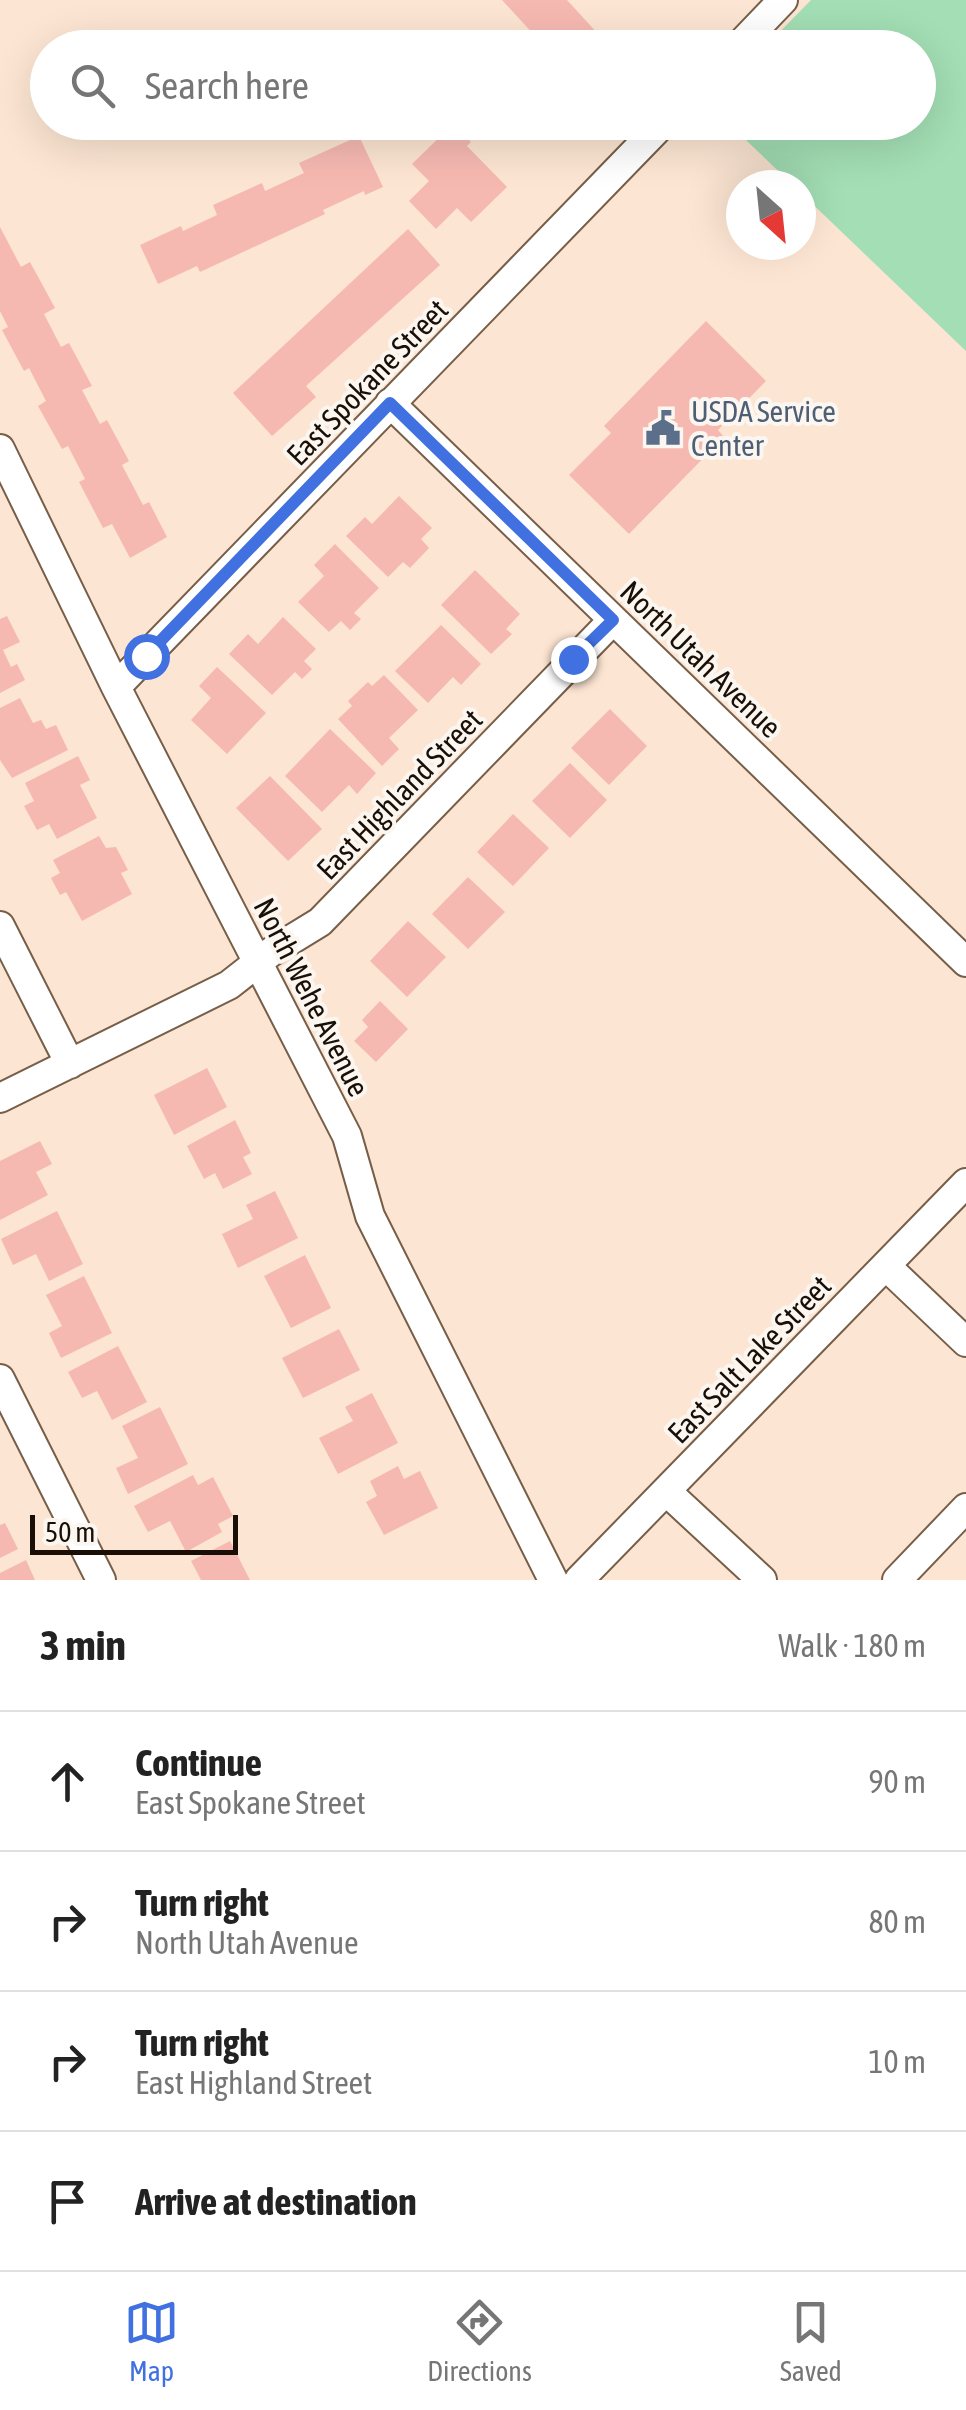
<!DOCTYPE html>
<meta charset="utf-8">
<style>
:root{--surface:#fff;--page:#f2f2f2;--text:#222;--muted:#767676;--line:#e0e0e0;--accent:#4170e1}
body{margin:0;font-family:"Asap Condensed",sans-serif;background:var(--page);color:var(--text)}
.compass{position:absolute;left:726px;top:170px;width:90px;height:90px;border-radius:50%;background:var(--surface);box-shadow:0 10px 40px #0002;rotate:153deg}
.scale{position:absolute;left:30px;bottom:25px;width:208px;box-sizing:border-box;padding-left:10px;border:5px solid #190f07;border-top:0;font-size:28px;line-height:35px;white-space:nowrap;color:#190f07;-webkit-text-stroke:8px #fcf6f1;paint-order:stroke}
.stop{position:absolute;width:30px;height:30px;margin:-22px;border:8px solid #4170e1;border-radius:50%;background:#fff}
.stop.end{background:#4170e1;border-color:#fff;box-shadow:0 2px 10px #0008}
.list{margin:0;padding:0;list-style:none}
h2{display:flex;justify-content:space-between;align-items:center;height:130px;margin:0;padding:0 40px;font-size:42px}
h2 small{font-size:32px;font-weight:400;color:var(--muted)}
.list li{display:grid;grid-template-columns:65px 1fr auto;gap:30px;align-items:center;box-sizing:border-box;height:140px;padding:0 40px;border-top:2px solid var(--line)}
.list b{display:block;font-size:38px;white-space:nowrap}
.list p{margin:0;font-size:32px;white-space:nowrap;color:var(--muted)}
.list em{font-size:32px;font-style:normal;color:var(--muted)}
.icon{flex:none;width:55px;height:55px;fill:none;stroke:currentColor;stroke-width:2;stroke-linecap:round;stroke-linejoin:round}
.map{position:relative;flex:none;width:966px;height:1580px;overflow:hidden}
.search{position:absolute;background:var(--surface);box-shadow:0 10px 40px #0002;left:30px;right:30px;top:30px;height:110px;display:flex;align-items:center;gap:25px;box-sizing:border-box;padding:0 35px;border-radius:55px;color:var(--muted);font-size:38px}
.sheet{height:690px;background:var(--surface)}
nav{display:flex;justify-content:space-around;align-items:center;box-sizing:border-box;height:140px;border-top:2px solid var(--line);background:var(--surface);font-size:28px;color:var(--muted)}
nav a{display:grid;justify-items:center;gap:5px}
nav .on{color:var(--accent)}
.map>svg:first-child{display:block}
</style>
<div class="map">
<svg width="966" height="1580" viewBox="0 0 966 1580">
<rect width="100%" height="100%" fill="#fce5d2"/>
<path fill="#a3deb4" d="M811,0H966V351L801,193V185H793L728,123L918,122V48L765,47Z"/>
<path fill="#f6b9b2" d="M502,0H567L611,48H546Z
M453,124L471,142L467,146L507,187L471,222L457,208L436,229L409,201L429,181L412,164Z
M359,136L383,187L365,195L364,191L323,210L325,214L200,272L197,266L158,284L140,245L181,226L183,231L217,215L213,205L262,183L265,191L304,173L299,163Z
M0,227L21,267L30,262L55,308L44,314L61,347L69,343L92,386L82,390L100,424L107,420L129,461L122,465L143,505L149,502L167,537L130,558L112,524L103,528L79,482L85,479L68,446L62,449L38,406L46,401L29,368L24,371L2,330L8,327L0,311Z
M408,229L440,265L306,386L316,397L272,436L233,393Z
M706,321L766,381L718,430L724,437L629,534L569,475L611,433L604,426Z
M399,496L432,528L421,539L429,548L410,568L403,562L388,577L346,536L365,517L372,524Z
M335,544L379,588L354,613L361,619L350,630L341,621L329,632L298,602L324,576L314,565Z
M475,570L520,614L506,629L512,634L491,654L441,605Z
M7,616L20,642L3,650L11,667L17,664L25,680L0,693V619Z
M283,617L316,649L304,661L312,669L302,679L295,672L272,695L229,654L248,634L258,644Z
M441,625L481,664L461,685L453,677L428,703L395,671Z
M217,667L266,713L227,754L191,720L211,698L199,686Z
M384,675L418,710L389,738L399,749L382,766L338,719L352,706L348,701L368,682L372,686Z
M20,698L33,723L41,720L46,729L56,725L68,750L12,778L0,760V708Z
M610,709L647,746L609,785L571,748Z
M330,729L376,773L357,794L349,785L322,812L285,776Z
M78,756L90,780L80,785L97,818L57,839L49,824L37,830L24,806L34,801L25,783Z
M570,763L607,800L570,838L532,801Z
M270,776L322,829L288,861L236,808Z
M513,814L549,848L513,886L477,852Z
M99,836L106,848L116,847L128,870L121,873L132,894L82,921L66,892L60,895L51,878L60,873L53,860Z
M468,877L505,912L468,949L432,914Z
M408,921L446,957L407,997L370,961Z
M380,1001L408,1029L376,1062L354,1041L368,1027L362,1020Z
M207,1068L227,1107L174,1135L154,1095Z
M235,1120L251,1153L243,1157L252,1174L223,1189L215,1173L204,1179L187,1146Z
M40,1141L52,1164L36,1172L48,1195L0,1220V1161Z
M275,1191L298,1238L238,1268L222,1234L253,1219L246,1205Z
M57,1211L83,1264L49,1281L36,1254L13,1265L1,1239Z
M305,1255L331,1308L291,1328L264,1276Z
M84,1276L112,1333L61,1358L49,1333L62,1326L46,1295Z
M339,1329L360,1370L303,1398L282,1358Z
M118,1346L147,1402L112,1420L97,1391L82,1398L68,1372Z
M372,1393L398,1443L338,1474L319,1438L353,1421L345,1407Z
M160,1407L188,1464L128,1494L116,1468L138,1458L122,1426Z
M398,1466L404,1479L420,1471L438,1508L384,1535L366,1502L377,1496L370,1481Z
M193,1475L198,1485L213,1477L233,1516L218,1524L222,1532L186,1552L170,1521L148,1532L134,1506Z
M5,1523L18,1549L0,1558V1525Z
M230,1541L250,1580H201L191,1561Z
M26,1560L35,1580H0V1573Z"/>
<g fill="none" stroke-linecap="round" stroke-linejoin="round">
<defs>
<path id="minor" d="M737,48L783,0
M390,403L966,962
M0,449L116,687L347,1136L370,1216L553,1580
M116,687L664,122
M0,926L70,1064
M0,1098L229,985L271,952L320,922L613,620
M886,1266L966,1342
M0,1379L101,1580
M666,1491L762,1580
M579,1580L966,1183
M897,1580L966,1508"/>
</defs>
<use href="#minor" stroke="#765e48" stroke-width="32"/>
<use href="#minor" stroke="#fff" stroke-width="28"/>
</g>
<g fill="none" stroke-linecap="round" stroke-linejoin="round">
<path stroke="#4170e1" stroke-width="12" d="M146,656L390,403L613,620L573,659"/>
</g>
<defs>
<symbol id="civic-bare" viewBox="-9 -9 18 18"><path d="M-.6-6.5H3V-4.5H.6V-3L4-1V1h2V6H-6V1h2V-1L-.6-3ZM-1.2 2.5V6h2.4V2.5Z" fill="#5c6f8a" stroke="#fcf6f1" stroke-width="2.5" paint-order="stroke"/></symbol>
</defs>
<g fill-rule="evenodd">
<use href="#civic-bare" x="638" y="403" width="50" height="50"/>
</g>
<g text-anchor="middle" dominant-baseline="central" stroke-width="8" stroke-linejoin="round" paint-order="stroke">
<g font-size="30" fill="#190f07" stroke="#fcf6f1">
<text transform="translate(367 382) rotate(-46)">East Spokane Street</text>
<text transform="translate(701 659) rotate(44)">North Utah Avenue</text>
<text transform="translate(399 794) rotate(-46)">East Highland Street</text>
<text transform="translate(312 997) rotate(63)">North Wehe Avenue</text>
<text transform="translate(749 1359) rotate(-46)">East Salt Lake Street</text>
</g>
<g font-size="30" fill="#4e5e75" stroke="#fcf6f1" text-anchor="start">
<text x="691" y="411">USDA Service<tspan x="691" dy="34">Center</tspan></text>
</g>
</g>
</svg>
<svg class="compass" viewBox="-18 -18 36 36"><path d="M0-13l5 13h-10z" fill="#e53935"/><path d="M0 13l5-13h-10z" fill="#767676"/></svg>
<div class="scale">50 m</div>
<div class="stop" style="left:146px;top:656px"></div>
<div class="stop end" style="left:573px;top:659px"></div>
<div class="search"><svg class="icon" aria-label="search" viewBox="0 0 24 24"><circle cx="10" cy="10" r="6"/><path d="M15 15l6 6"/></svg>Search here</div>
</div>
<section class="sheet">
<h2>3 min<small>Walk · 180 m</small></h2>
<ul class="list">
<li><svg class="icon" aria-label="ahead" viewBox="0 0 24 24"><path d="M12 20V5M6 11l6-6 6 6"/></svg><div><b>Continue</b><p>East Spokane Street</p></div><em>90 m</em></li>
<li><svg class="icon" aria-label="right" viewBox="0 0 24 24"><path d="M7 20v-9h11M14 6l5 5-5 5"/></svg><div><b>Turn right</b><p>North Utah Avenue</p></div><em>80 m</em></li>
<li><svg class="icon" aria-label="right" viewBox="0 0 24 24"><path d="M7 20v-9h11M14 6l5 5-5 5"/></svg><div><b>Turn right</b><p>East Highland Street</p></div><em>10 m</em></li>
<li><svg class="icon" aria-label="arrive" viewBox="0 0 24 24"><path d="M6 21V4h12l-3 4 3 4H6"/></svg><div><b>Arrive at destination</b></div></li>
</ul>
</section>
<nav>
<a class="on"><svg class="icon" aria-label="map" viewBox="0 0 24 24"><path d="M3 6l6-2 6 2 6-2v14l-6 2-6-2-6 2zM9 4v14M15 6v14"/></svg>Map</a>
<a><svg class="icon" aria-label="directions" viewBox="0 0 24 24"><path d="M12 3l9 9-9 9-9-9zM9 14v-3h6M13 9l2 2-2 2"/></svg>Directions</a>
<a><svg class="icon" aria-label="saved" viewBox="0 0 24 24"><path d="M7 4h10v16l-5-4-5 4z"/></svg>Saved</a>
</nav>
